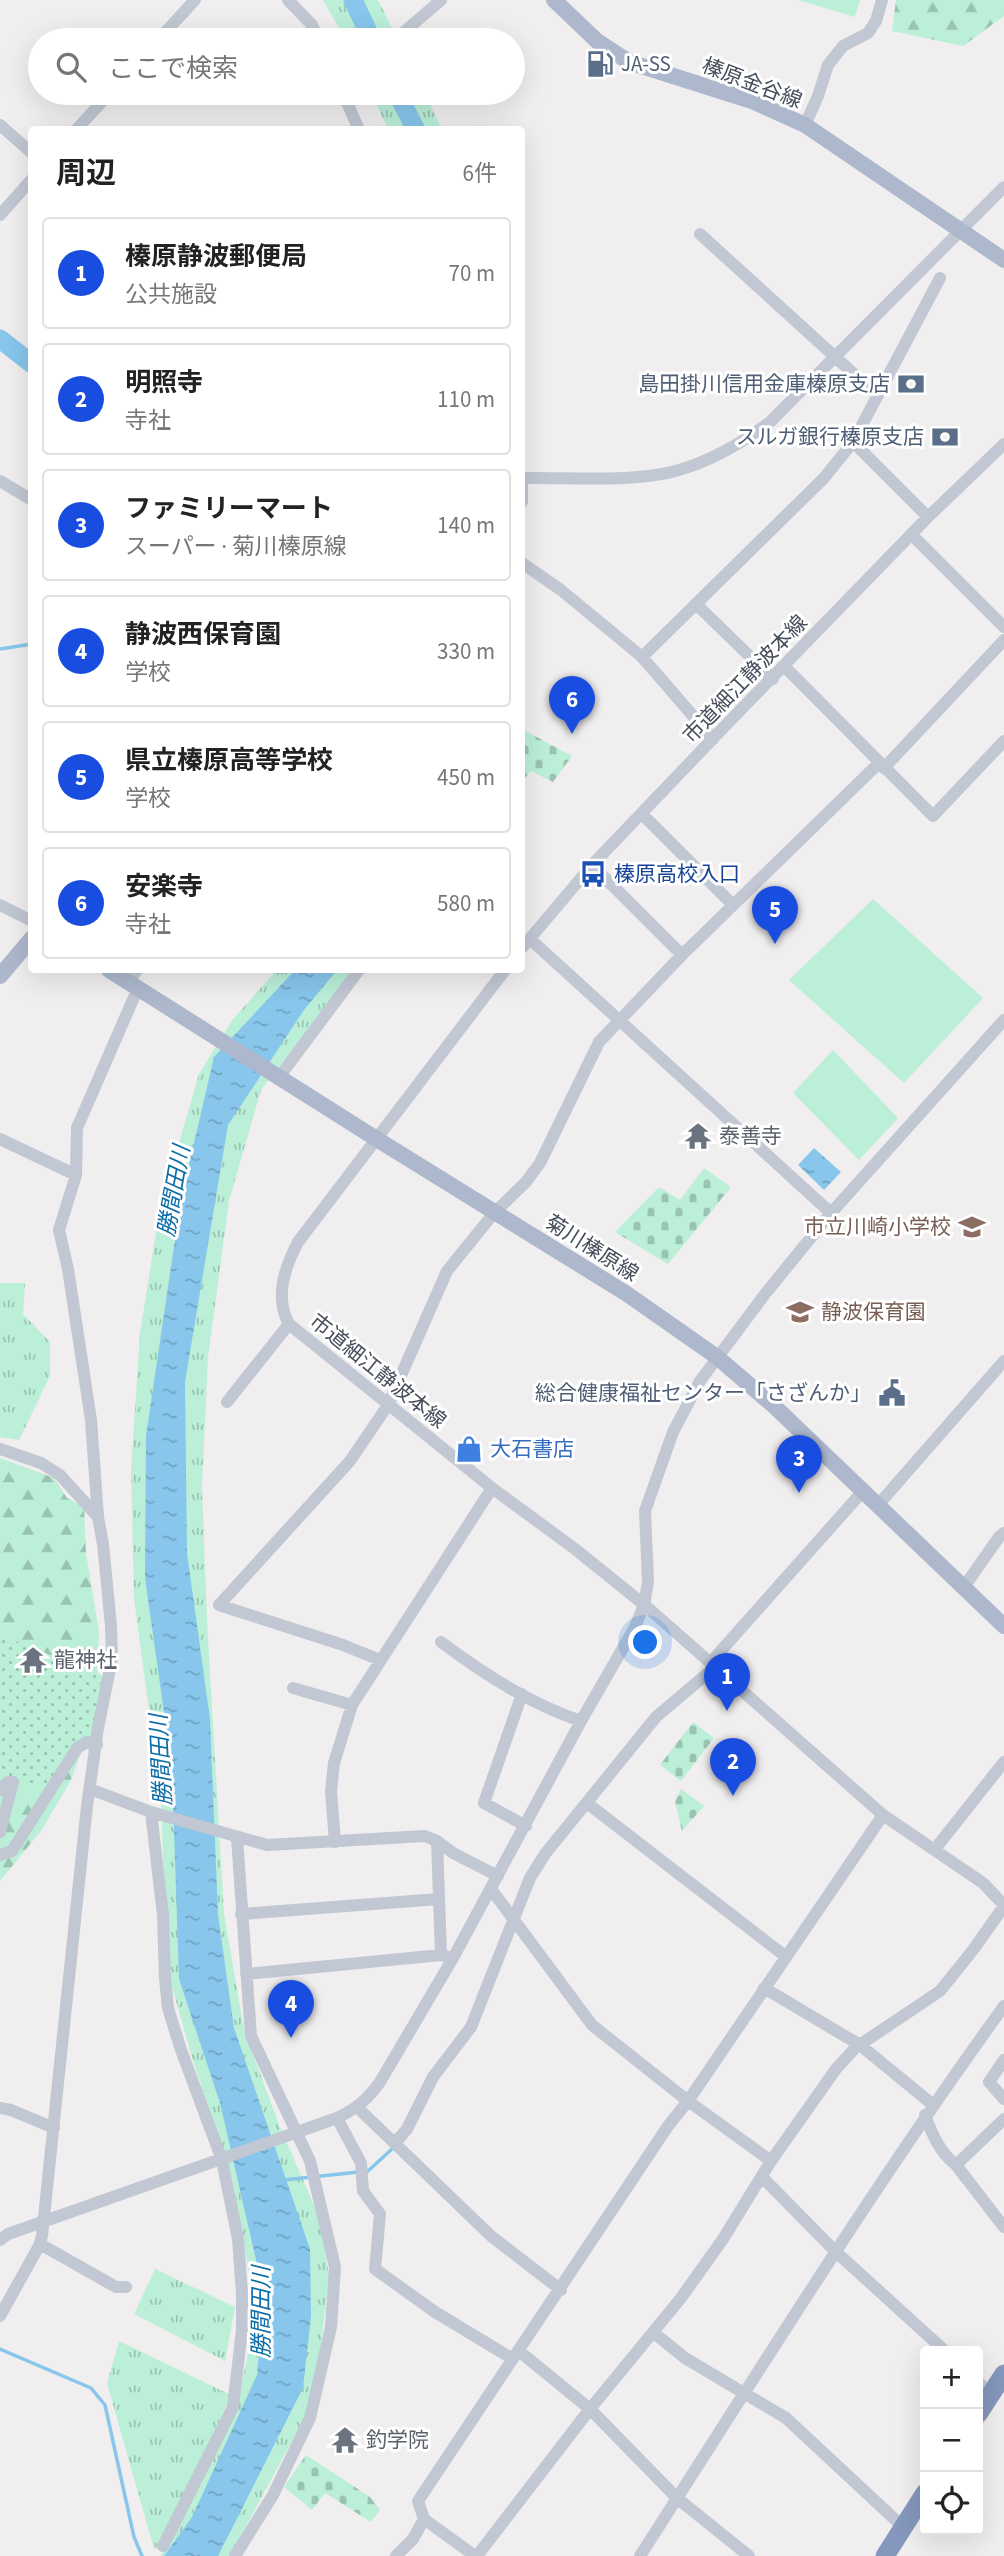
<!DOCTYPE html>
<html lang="ja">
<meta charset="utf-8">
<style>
:root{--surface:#fff;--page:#f2f2f2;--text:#222;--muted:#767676;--line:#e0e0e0;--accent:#194de0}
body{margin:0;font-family:"Source Sans 3","Noto Sans JP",sans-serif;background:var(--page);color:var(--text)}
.controls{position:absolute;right:21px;bottom:21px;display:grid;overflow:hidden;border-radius:7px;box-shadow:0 7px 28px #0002}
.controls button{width:63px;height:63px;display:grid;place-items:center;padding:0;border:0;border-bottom:2px solid var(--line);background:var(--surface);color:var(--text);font:35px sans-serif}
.you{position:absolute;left:646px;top:1643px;width:24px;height:24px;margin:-18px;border:5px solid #fff;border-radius:50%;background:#1a73e8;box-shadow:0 0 0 10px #1a73e833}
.badge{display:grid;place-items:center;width:46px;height:46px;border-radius:50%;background:var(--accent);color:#fff;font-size:23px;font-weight:700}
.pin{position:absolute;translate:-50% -58px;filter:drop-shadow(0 2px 4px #0008)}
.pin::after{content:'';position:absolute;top:37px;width:24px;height:21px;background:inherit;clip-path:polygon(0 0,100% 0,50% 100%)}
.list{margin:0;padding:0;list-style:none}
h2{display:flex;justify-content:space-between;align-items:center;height:91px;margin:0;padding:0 28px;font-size:30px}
h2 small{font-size:23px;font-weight:400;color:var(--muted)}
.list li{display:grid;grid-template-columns:46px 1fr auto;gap:21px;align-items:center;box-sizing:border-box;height:112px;margin:0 14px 14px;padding:0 14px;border:2px solid var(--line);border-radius:7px}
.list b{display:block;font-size:26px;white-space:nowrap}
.list p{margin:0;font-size:23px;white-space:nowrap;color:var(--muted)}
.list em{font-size:23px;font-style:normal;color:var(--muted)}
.icon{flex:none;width:38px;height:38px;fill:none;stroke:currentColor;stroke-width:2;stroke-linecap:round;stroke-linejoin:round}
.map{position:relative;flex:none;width:1004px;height:2556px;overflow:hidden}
.search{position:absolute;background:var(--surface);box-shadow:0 7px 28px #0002;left:28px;top:28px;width:497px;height:77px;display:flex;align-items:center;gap:18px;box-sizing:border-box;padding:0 24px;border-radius:38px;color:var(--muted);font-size:26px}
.panel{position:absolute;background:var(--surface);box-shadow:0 7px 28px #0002;left:28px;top:126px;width:497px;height:847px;border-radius:7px}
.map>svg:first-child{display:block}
</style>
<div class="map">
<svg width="1004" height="2556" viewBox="0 0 1004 2556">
<defs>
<pattern id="grass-tufts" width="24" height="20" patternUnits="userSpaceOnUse" patternTransform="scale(1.75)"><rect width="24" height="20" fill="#bbefd8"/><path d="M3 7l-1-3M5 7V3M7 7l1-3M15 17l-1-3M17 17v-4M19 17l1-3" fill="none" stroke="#9ac4b2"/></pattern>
<pattern id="forest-firs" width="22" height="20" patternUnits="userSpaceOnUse" patternTransform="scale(1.75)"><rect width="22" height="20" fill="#bbefd8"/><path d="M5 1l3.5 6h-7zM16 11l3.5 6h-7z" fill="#9ac4b2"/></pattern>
<pattern id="cemetery-stones" width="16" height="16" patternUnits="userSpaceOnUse" patternTransform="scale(1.75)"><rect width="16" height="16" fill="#bbefd8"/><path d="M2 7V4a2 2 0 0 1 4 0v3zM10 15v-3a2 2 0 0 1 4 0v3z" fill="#9ac4b2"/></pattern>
<pattern id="park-dots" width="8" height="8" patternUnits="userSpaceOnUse" patternTransform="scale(1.75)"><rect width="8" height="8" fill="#bbefd8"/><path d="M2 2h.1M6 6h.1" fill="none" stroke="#9ac4b2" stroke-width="1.8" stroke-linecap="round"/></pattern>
<pattern id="water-ripples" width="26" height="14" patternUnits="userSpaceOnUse" patternTransform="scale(1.75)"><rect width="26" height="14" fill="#88c6ec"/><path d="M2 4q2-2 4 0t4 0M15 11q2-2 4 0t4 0" fill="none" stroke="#71a3c2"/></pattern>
</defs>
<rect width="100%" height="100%" fill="#f0eeee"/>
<path fill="url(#grass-tufts)" d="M323,0H378L398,40H346Z
M371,93H424L442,129H388Z
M277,970H354L261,1090L229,1201L208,1357L202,1486L207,1621L224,1914L244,2030L280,2127L320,2219L329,2276L315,2398L230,2556H161L216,2451L243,2378L256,2313L232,2177L193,2061L167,1969L161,1800L134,1598L131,1470L140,1333L160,1208L199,1074L233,1019Z
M0,1283H25L23,1314L50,1342V1376L19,1440L0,1437Z
M155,2269L235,2307L225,2361L134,2314Z
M119,2341L231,2395L166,2539L154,2549L107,2383Z"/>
<path fill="url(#forest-firs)" d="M896,0H1004V16L963,46L892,31Z
M0,1458L54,1478L67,1498L84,1507L86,1553L99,1632L97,1711L70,1782L41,1831L0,1881Z"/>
<path fill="url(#cemetery-stones)" d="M522,729L572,756L553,782L531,771L522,781Z
M704,1168L731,1187L668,1264L615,1232L659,1187L680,1200Z
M693,1722L714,1738L681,1781L660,1765Z
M681,1789L704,1806L682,1831L675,1802Z
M306,2455L370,2497L380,2510L371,2522L325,2493L312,2510L284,2487Z"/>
<path fill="url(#park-dots)" d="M0,1635L109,1678L98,1728L53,1787L13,1782L0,1775Z"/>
<path fill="#bbefd8" d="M798,0H860L855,17Z
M873,899L983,998L904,1083L789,980Z
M833,1050L898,1118L859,1160L793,1093Z"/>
<path fill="url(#water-ripples)" d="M295,970H337L304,1010L228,1125L185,1382L187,1553L210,1719L218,1915L234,2028L310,2249L311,2316L303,2388L218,2556H164L192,2517L257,2375L264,2295L220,2103L179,1979L172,1769L145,1578L146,1436L181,1199L214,1057Z
M814,1148L841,1172L824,1190L798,1165Z"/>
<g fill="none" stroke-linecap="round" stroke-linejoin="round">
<path stroke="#88c6ec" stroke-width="3.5" d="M0,649L32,644
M284,2180L368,2171L392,2149
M0,2349L91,2388L105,2405L134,2537L142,2556"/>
<path stroke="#88c6ec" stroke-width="19" d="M353,0L372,40
M397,93L416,130
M0,339L32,364"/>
<path stroke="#c1c7d3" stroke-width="12" d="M288,0L312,25L319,40
M404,32L441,0
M158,40L195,0
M343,93L359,130
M0,125L32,153
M805,125L818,96L828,65L843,46L868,33L876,21L882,0
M76,130L110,93
M0,215L32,179
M700,234L877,395
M853,442L928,517
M522,478C567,477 636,483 679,470C713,460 742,443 770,422L1004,187
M0,481L32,500
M522,502V478
M911,534L1004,627
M522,563L561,590L642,657L713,739
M697,605L773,679
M642,657L824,478L853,442L940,278
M784,666L933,816L1004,741
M884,768L1004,640
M642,814L733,905
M592,865L682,955
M0,905L32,921
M530,939L831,1213
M522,948L592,865L724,727L928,517L1004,444
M505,970L298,1242C285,1267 274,1297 289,1324L492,1488L575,1549L647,1607L883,1815L983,1883L1004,1905
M129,982L137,970
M280,1076L359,970
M0,1139L76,1175
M227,1402L289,1324
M0,1449L41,1463L60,1475L98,1517
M878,1505L1004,1361
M964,1587L999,1537L1004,1533
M441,1642C484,1674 530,1704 581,1721
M380,1660L343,1645L219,1605L350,1461L388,1405L447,1271L494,1213L526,1182L540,1163L599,1042L682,955L879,763
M710,1663L863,1491
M293,1688L352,1705
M522,1694L484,1803L526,1826
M90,1789L151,1812L267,1845L425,1836L437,1841L453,1853L498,1876
M0,1790L8,1782H13L0,1832
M587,1803L785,1956
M151,1812L163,1915L165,1978L168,2008L181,2050L222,2160L238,2239L242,2293V2330L233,2407L163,2546
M437,1841L441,1955L448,1957
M335,1842L331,1791L334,1763L352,1705L492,1488
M935,1849L1004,1762
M0,1855L12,1851L77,1748L87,1742L97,1745
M491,1889L592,2025L688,2101L771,2161
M241,1914L439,1899
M246,1974L441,1955
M764,1988L860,2045L932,2104
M1004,2060L989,2082L1004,2099
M0,2108L11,2110L54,2128
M358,2108L491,2236L561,2290
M925,2115C932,2134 940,2153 956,2165L1004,2119
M337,2118L361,2163L363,2191L380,2214L375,2269L435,2312L513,2359
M395,2143L407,2129L433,2077L471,2027L530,1878L545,1854L656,1717L715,1667
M956,2165L1004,2227
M762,2177L835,2251L945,2351
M0,2240L8,2234L337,2118C356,2109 368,2099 380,2082L453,1958L581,1721L635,1627L644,1605L648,1582L645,1511L673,1432L700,1381L765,1294L831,1213L1004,1020
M40,2244L116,2287H126
M0,2316L39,2246L42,2236L87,1806L98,1728L112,1659L111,1626L103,1544L98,1517L91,1420L68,1269L59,1230L76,1175L77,1128L138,988
M654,2333L685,2358L786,2418L903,2527
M519,2351L590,2409L677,2498L749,2556
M978,2382L991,2394
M235,2556L273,2495L310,2418L331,2327L335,2267L310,2161L251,2036L237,1838
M396,2556L413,2539L424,2519
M475,2556L424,2519L418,2501L668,2126L688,2101L883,1815
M477,2556L590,2409L681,2298L723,2239L771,2161L836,2069L855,2048L940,1991L973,1950L1004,1906
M640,2556C759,2371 875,2184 1004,2006"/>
<path stroke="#adb8cd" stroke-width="16" d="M554,0L597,41L629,62L752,101L805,125L1004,260
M109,970L375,1138L627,1294L717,1357L774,1406L1004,1626
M0,976L32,938"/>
<path stroke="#8597bd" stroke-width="19" d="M978,2414L1004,2374
M885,2556L925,2493"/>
</g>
<defs>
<symbol id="fuel-bare" viewBox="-9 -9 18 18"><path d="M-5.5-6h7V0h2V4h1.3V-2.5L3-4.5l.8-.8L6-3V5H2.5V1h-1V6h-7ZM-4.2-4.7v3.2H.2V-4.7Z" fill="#5c6f8a" stroke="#fff" stroke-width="2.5" paint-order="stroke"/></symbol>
<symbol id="bank-bare" viewBox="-9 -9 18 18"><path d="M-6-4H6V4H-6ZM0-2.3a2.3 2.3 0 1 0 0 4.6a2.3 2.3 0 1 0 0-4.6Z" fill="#5c6f8a" stroke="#fff" stroke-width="2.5" paint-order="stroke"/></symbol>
<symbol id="bus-bare" viewBox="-9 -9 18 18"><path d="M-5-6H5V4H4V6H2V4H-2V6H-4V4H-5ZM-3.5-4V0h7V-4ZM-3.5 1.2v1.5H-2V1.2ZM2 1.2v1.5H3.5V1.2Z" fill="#1a4fb4" stroke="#fff" stroke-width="2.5" paint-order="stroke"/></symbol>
<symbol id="temple-bare" viewBox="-9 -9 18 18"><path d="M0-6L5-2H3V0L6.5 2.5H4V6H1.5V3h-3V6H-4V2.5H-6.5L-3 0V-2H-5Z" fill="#6b7280" stroke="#fff" stroke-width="2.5" paint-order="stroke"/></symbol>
<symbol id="school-bare" viewBox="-9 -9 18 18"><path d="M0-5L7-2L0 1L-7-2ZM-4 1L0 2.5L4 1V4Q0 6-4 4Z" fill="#8d6e63" stroke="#fff" stroke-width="2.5" paint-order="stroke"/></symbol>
<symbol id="civic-bare" viewBox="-9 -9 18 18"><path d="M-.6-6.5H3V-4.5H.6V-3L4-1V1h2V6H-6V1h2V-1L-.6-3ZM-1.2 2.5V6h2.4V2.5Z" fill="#5c6f8a" stroke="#fff" stroke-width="2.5" paint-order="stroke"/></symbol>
<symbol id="shop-bare" viewBox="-9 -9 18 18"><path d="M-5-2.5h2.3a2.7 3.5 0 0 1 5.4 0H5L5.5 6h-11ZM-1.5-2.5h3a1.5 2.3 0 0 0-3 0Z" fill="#3f7fe0" stroke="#fff" stroke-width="2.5" paint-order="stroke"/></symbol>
</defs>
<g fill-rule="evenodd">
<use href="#fuel-bare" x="581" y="45" width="38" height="38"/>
<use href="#bank-bare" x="892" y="365" width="38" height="38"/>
<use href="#bank-bare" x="926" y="418" width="38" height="38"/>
<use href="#bus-bare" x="574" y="855" width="38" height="38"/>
<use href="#temple-bare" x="679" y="1117" width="38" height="38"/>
<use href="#school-bare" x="953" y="1208" width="38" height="38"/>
<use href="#school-bare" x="781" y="1293" width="38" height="38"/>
<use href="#civic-bare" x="873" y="1374" width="38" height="38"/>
<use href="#shop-bare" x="450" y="1430" width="38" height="38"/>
<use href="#temple-bare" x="14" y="1641" width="38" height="38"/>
<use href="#temple-bare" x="326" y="2421" width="38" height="38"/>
</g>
<g text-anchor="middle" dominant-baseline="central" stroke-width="6" stroke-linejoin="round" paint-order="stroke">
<g font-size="21" fill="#4e5e75" stroke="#fff" text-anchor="end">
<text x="621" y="64" text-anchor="start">JA-SS</text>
<text x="890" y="384">島田掛川信用金庫榛原支店</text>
<text x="924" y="437">スルガ銀行榛原支店</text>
<text x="871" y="1393">総合健康福祉センター「さざんか」</text>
</g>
<g font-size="21" fill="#464d5b" stroke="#fff">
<text transform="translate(752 83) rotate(21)">榛原金谷線</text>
<text transform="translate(745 679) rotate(-46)">市道細江静波本線</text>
<text transform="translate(592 1248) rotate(32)">菊川榛原線</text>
<text transform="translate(378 1371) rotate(39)">市道細江静波本線</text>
</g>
<g font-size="21" fill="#164399" stroke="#fff" text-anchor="start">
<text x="614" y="874">榛原高校入口</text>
</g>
<g font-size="21" fill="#5b616d" stroke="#fff" text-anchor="start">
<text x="719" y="1136">泰善寺</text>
<text x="54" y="1660">龍神社</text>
<text x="366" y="2440">釣学院</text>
</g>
<g font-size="21" fill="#785e54" stroke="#fff" text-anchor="end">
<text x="951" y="1227">市立川崎小学校</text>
<text x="821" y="1312" text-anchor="start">静波保育園</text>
</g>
<g font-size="21" fill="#366cbe" stroke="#fff" text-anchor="start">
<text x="490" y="1449">大石書店</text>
</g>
<g font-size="23" font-style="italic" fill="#0c6da8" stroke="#fff">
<text transform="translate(174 1191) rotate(-80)">勝間田川</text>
<text transform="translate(161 1760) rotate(-93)">勝間田川</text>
<text transform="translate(261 2312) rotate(-90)">勝間田川</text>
</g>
</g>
</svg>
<div class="controls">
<button>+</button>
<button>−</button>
<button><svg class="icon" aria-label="locate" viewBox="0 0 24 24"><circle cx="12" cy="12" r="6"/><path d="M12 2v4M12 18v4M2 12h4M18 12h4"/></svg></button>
</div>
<div class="you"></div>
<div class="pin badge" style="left:727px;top:1711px">1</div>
<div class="pin badge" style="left:733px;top:1796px">2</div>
<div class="pin badge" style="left:799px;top:1493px">3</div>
<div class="pin badge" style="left:291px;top:2038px">4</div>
<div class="pin badge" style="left:775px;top:944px">5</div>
<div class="pin badge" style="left:572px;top:734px">6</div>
<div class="search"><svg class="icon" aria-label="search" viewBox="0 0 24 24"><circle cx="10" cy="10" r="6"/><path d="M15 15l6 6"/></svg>ここで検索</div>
<section class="panel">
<h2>周辺<small>6件</small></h2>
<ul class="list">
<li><span class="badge">1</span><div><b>榛原静波郵便局</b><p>公共施設</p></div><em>70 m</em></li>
<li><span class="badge">2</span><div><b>明照寺</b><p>寺社</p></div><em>110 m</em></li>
<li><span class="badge">3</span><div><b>ファミリーマート</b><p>スーパー · 菊川榛原線</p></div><em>140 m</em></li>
<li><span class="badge">4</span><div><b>静波西保育園</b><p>学校</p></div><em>330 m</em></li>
<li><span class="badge">5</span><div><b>県立榛原高等学校</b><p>学校</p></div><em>450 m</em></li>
<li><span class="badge">6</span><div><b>安楽寺</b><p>寺社</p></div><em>580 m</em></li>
</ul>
</section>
</div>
